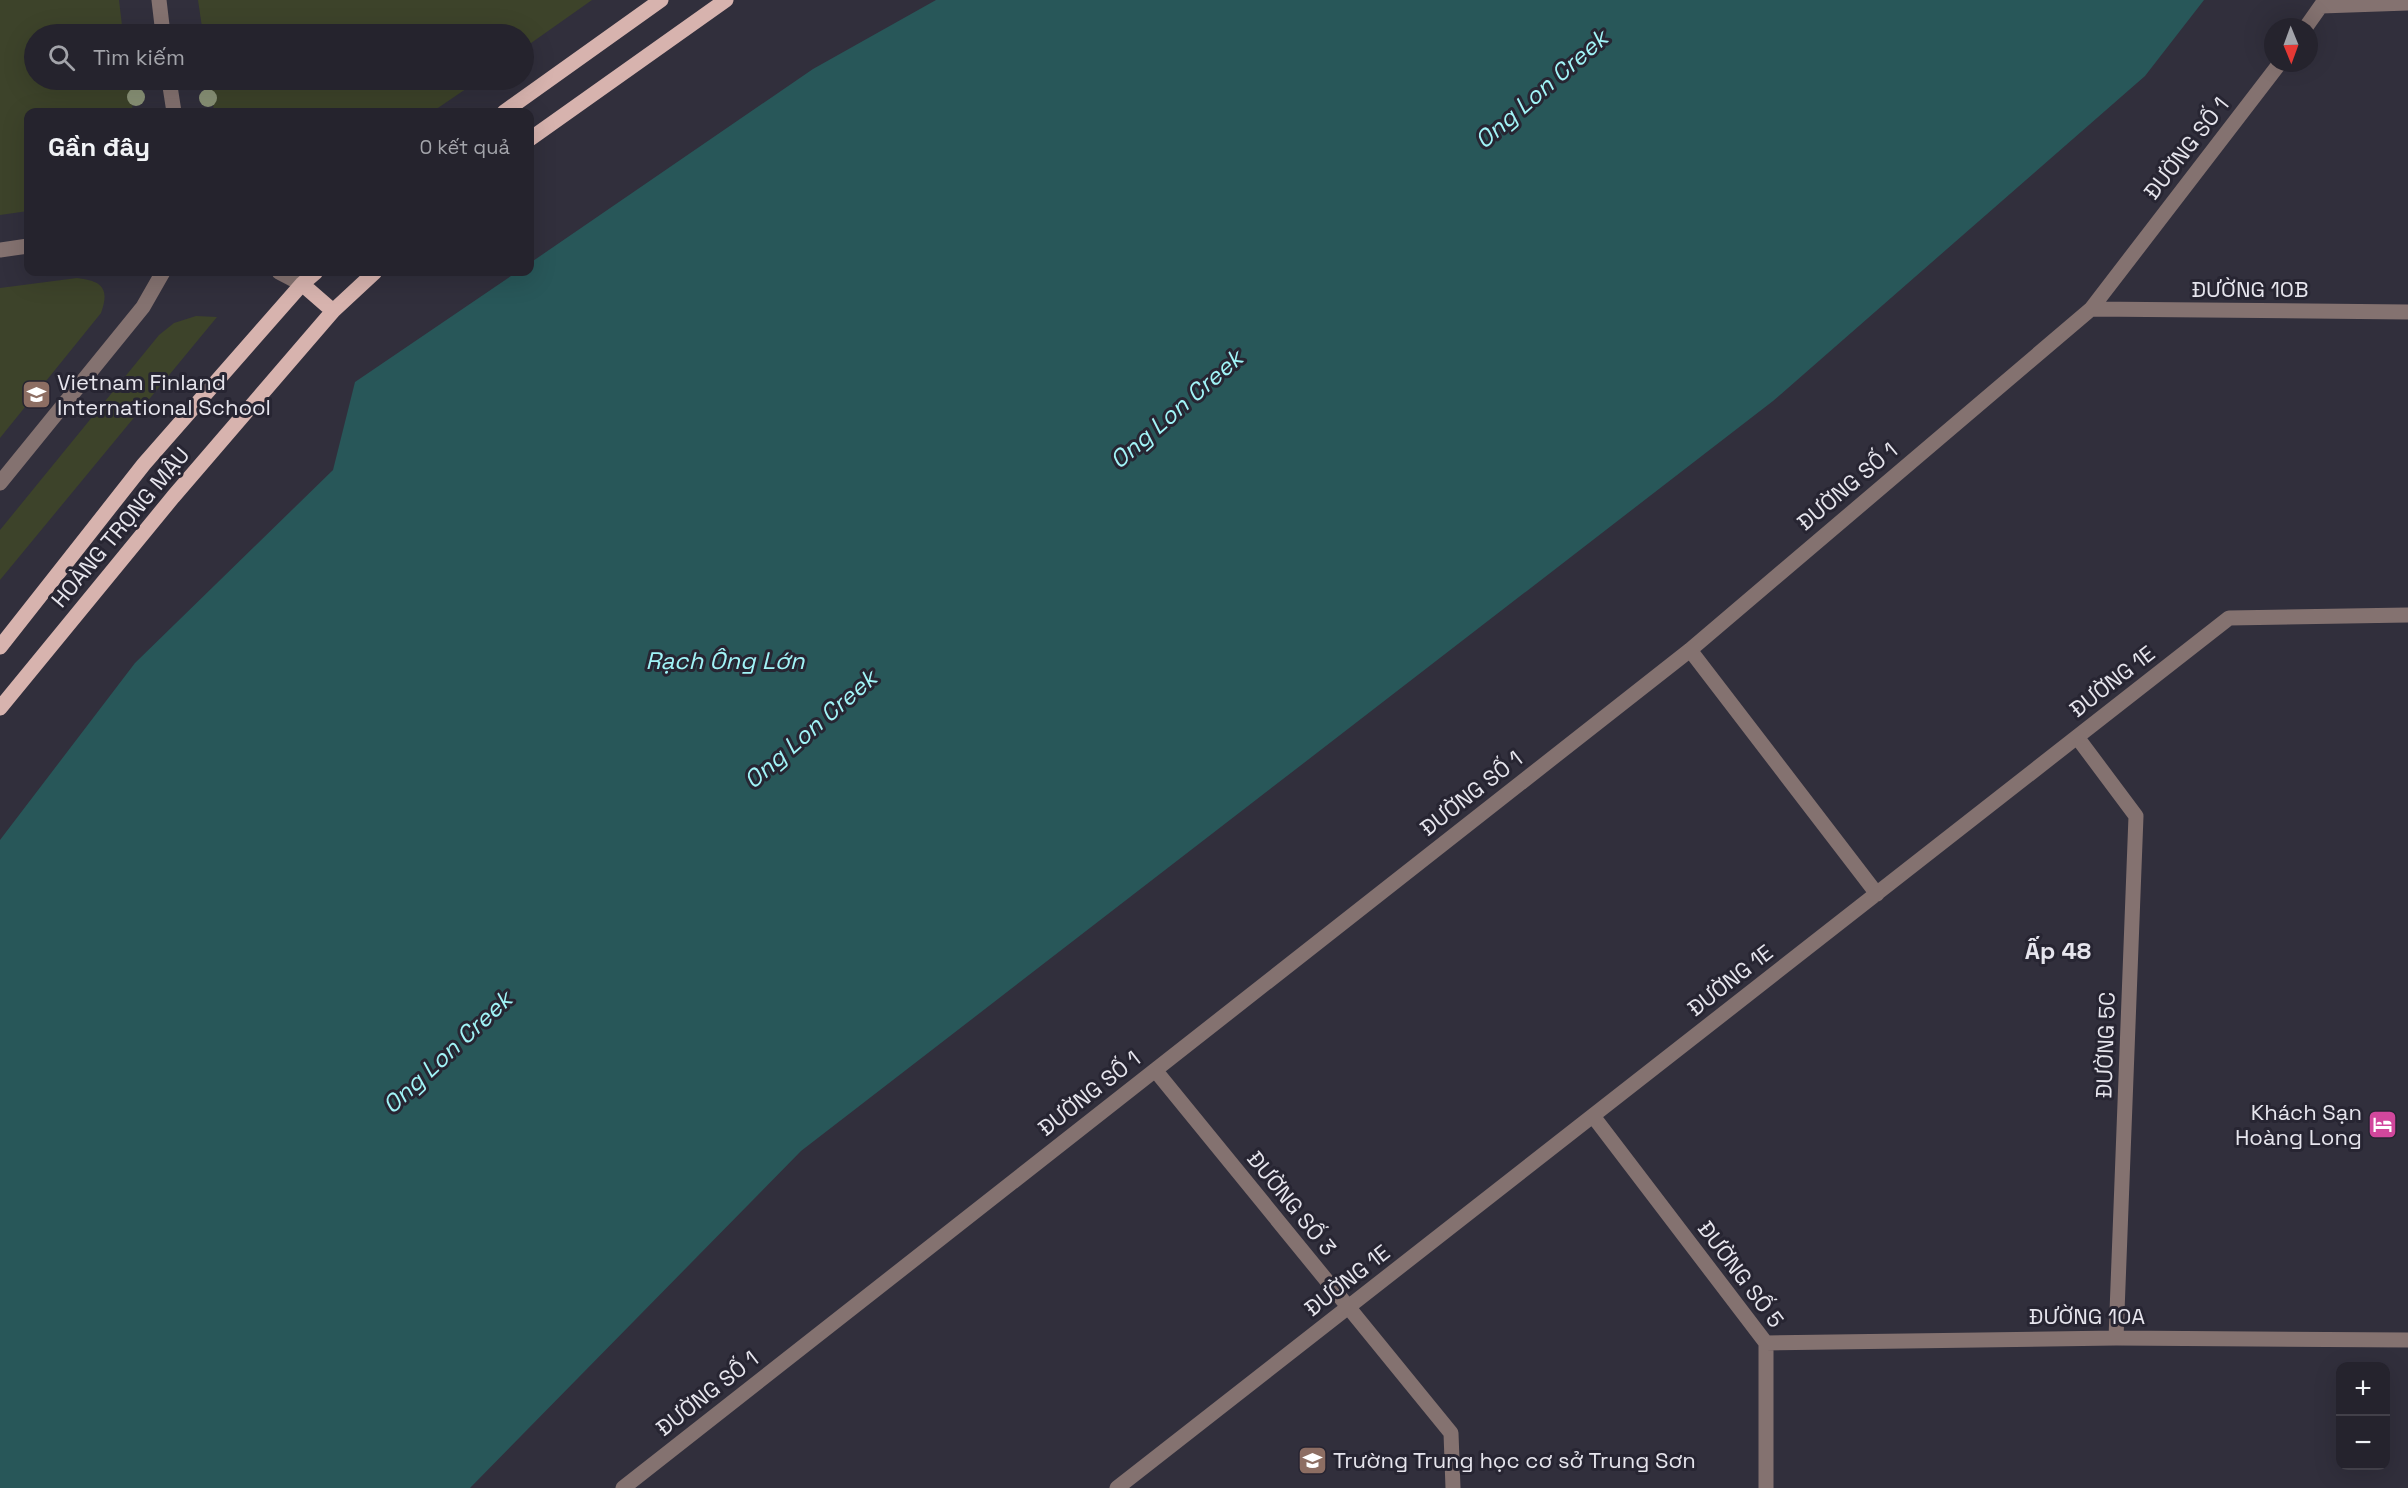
<!DOCTYPE html>
<html lang="vi">
<meta charset="utf-8">
<style>
:root{--surface:#25232d;--page:#312f39;--text:#f1f3f6;--muted:#a3a4aa;--line:#424049}
body{margin:0;font-family:"Space Grotesk",sans-serif;background:var(--page);color:var(--text)}
.controls{position:absolute;right:18px;bottom:18px;display:grid;overflow:hidden;border-radius:12px;box-shadow:0 6px 24px #0002}
.controls button{width:54px;height:54px;display:grid;place-items:center;padding:0;border:0;border-bottom:2px solid var(--line);background:var(--surface);color:var(--text);font:30px sans-serif}
.compass{position:absolute;left:2264px;top:18px;width:54px;height:54px;border-radius:50%;background:var(--surface);box-shadow:0 6px 24px #0002;rotate:179deg}
.list{margin:0;padding:0;list-style:none}
h2{display:flex;justify-content:space-between;align-items:center;height:78px;margin:0;padding:0 24px;font-size:26px}
h2 small{font-size:20px;font-weight:400;color:var(--muted)}
.icon{flex:none;width:33px;height:33px;fill:none;stroke:currentColor;stroke-width:2;stroke-linecap:round;stroke-linejoin:round}
.map{position:relative;flex:none;width:2408px;height:1488px;overflow:hidden}
.search{position:absolute;background:var(--surface);box-shadow:0 6px 24px #0002;left:24px;top:24px;width:510px;height:66px;display:flex;align-items:center;gap:15px;box-sizing:border-box;padding:0 21px;border-radius:33px;color:var(--muted);font-size:22px}
.panel{position:absolute;background:var(--surface);box-shadow:0 6px 24px #0002;left:24px;top:108px;width:510px;height:168px;border-radius:12px}
.map>svg:first-child{display:block}
</style>
<div class="map">
<svg width="2408" height="1488" viewBox="0 0 2408 1488">
<rect width="100%" height="100%" fill="#312f3c"/>
<path fill="#3d432a" d="M0,0H119L123,34H34V80H129L133,112H28V211L0,215Z
M198,0H592L524,48V34H203Z
M210,80H479L432,112H214Z
M77,278C102,281 110,288 101,313L0,438V288Z
M196,316L217,317L0,580V530L159,335L174,323Z"/>
<path fill="#285759" d="M936,0H2204L2145,76L1773,401L801,1151L470,1488H0V840L135,663L333,470L355,382L517,272H530V263L813,69Z"/>
<g fill="none" stroke-linecap="round" stroke-linejoin="round">
<path stroke="#847270" stroke-width="15" d="M159,0L163,34
M2321,6L2408,3
M2306,27L2325,0
M169,80L174,112
M0,250L28,246
M279,272L302,284
M2091,309L2408,312
M0,483L143,307L163,272
M1690,650L1877,894
M2077,737L2136,816L2116,1338
M1155,1070L1451,1433L1453,1488
M1593,1116L1766,1343V1488
M1766,1343L2116,1338L2408,1340
M623,1488L1690,650L2091,309L2280,63
M1117,1488L2229,618L2408,615"/>
<path stroke="#d7b3ae" stroke-width="15" d="M504,112L661,0
M530,139L726,0
M302,284L333,311
M0,647L144,464L302,284L316,272
M0,708L173,497L333,311L375,272"/>
</g>
<g fill="#8a9377">
<circle cx="136" cy="97" r="9"/>
<circle cx="208" cy="98" r="9"/>
</g>
<defs>
<symbol id="school-square" viewBox="-11 -11 22 22"><rect x="-9" y="-9" width="18" height="18" rx="4" fill="#8d6e63" stroke="#272532"/><path d="M0-5L7-2L0 1L-7-2ZM-4 1L0 2.5L4 1V4Q0 6-4 4Z" fill="#fff"/></symbol>
<symbol id="hotel-square" viewBox="-11 -11 22 22"><rect x="-9" y="-9" width="18" height="18" rx="4" fill="#d1479c" stroke="#272532"/><path d="M-6-4.5h1.5V1H6V5H4.5V3h-9V5H-6ZM-4 0a1.8 1.8 0 1 1 3.6 0ZM.5 0V-2.5h3Q6-2.5 6 0Z" fill="#fff"/></symbol>
</defs>
<g fill-rule="evenodd">
<use href="#school-square" x="20" y="378" width="33" height="33"/>
<use href="#hotel-square" x="2366" y="1108" width="33" height="33"/>
<use href="#school-square" x="1296" y="1444" width="33" height="33"/>
</g>
<g text-anchor="middle" dominant-baseline="central" stroke-width="6" stroke-linejoin="round" paint-order="stroke">
<g font-size="22" fill="#e6e5ed" stroke="#272532">
<text transform="translate(2186 148) rotate(-52)">ĐƯỜNG SỐ 1</text>
<text x="2250" y="289">ĐƯỜNG 10B</text>
<text transform="translate(1847 486) rotate(-40)">ĐƯỜNG SỐ 1</text>
<text transform="translate(120 527) rotate(-50)">HOÀNG TRỌNG MẬU</text>
<text transform="translate(2112 681) rotate(-38)">ĐƯỜNG 1E</text>
<text transform="translate(1471 793) rotate(-38)">ĐƯỜNG SỐ 1</text>
<text transform="translate(1730 980) rotate(-38)">ĐƯỜNG 1E</text>
<text transform="translate(2105 1045) rotate(-88)">ĐƯỜNG 5C</text>
<text transform="translate(1089 1093) rotate(-38)">ĐƯỜNG SỐ 1</text>
<text transform="translate(1292 1203) rotate(51)">ĐƯỜNG SỐ 3</text>
<text transform="translate(1741 1274) rotate(53)">ĐƯỜNG SỐ 5</text>
<text transform="translate(1347 1280) rotate(-38)">ĐƯỜNG 1E</text>
<text x="2087" y="1316">ĐƯỜNG 10A</text>
<text transform="translate(707 1393) rotate(-38)">ĐƯỜNG SỐ 1</text>
</g>
<g font-size="22" fill="#e6e5ed" stroke="#272532" text-anchor="start">
<text x="57" y="382">Vietnam Finland<tspan x="57" dy="25">International School</tspan></text>
<text x="2362" y="1112" text-anchor="end">Khách Sạn<tspan x="2362" dy="25">Hoàng Long</tspan></text>
<text x="1333" y="1460">Trường Trung học cơ sở Trung Sơn</text>
</g>
<g font-size="24" font-style="italic" fill="#a1f4f7" stroke="#272532">
<text transform="translate(1541 89) rotate(-41)">Ong Lon Creek</text>
<text transform="translate(1176 409) rotate(-41)">Ong Lon Creek</text>
<text x="725" y="660">Rạch Ông Lớn</text>
<text transform="translate(810 729) rotate(-41)">Ong Lon Creek</text>
<text transform="translate(447 1052) rotate(-43)">Ong Lon Creek</text>
</g>
<g font-size="24" font-weight="bold" fill="#e6e5ed" stroke="#272532">
<text x="2058" y="950">Ấp 48</text>
</g>
</g>
</svg>
<div class="controls">
<button>+</button>
<button>−</button>
</div>
<svg class="compass" viewBox="-18 -18 36 36"><path d="M0-13l5 13h-10z" fill="#e53935"/><path d="M0 13l5-13h-10z" fill="#a3a4aa"/></svg>
<div class="search"><svg class="icon" aria-label="search" viewBox="0 0 24 24"><circle cx="10" cy="10" r="6"/><path d="M15 15l6 6"/></svg>Tìm kiếm</div>
<section class="panel">
<h2>Gần đây<small>0 kết quả</small></h2>
<ul class="list">
</ul>
</section>
</div>
